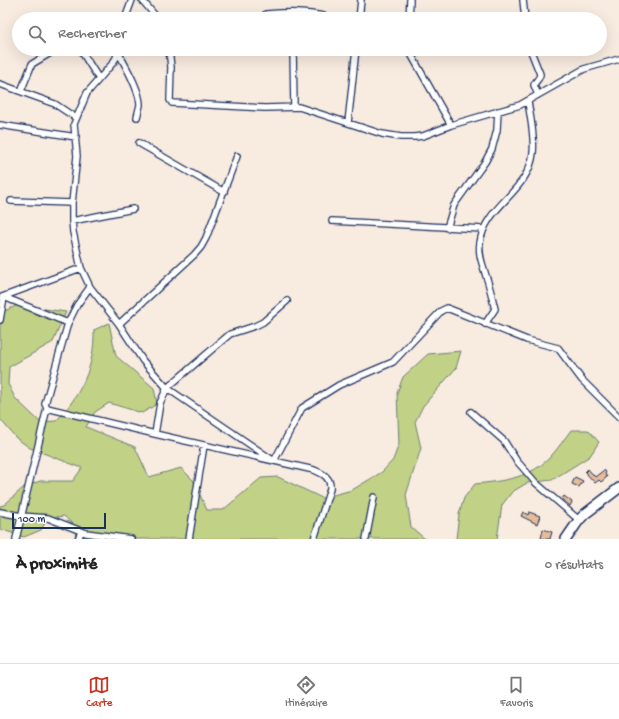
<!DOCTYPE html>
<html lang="fr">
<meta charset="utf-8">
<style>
:root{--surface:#fff;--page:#f2f2f2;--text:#222;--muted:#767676;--line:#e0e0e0;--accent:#c8321e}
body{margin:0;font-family:"Gochi Hand",sans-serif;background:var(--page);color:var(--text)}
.scale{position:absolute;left:12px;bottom:10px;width:94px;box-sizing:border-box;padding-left:4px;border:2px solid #1b2f5e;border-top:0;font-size:11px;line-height:14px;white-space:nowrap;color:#1b2f5e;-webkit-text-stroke:3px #fff;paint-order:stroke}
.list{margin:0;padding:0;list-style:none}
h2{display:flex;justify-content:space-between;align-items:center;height:52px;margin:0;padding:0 16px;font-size:17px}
h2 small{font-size:13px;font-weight:400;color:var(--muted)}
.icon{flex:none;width:22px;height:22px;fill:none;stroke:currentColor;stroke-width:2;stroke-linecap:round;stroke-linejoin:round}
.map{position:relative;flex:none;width:619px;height:539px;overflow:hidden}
.search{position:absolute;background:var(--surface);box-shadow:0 4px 16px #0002;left:12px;right:12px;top:12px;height:44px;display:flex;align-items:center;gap:10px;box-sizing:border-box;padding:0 14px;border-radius:22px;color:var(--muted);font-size:15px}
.sheet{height:124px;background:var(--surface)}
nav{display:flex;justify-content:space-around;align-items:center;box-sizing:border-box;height:56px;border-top:1px solid var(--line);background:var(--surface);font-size:11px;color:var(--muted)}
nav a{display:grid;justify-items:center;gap:2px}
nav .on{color:var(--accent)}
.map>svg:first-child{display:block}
</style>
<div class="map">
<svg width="619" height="539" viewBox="0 0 619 539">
<rect width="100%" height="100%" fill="#f8ebe0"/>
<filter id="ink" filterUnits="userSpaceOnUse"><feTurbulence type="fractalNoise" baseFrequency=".025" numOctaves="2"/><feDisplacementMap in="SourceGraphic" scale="8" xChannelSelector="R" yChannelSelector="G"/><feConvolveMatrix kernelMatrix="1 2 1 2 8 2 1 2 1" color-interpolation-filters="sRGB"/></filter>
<g filter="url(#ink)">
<path fill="#c1d186" stroke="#6e8072" d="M18,305L66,312L53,342L9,367L8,384L15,398L40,422L56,421C81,395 95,366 94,330L109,323L116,356L154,388L157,404L142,413L109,403L95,412L86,427L135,447L149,477L181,468L193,480L207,510H223L261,478L278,477L322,498L352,490L382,472L393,460L399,444L397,393L403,377L428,354L461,351L456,368L423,406L415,422L421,448L406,495L411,527L425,539H75L76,527L64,516L48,518L41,530L24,537L0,529V506L4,505L24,487L40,481H73L82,468L30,448L16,438L0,419V313Z
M571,430H588L599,442L590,456L552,480L527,483L512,492L502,505L497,539H456L459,514L464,498L475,484C504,481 532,478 552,455C559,447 565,438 571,430Z"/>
<path fill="#e6bd97" stroke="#1b2f5e" d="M588,469L595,477L604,470L606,472L605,474L607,477L601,482L599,480L595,483L585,472Z
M575,477L583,481L579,487L572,484Z
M564,496L572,502L570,506L562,499Z
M523,512L528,515L529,512L540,516L537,524L521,516Z
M543,529L552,532L550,539H541Z"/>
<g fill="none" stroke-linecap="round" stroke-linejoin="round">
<defs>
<path id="street" d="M142,0L158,19
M523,0L525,19
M266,14C291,12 313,12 336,19
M125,19L132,0
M359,19L361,0
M409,19L410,0
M80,49L99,79
M118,49L116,58L112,64L87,93L74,124L77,156L72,203V221L73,232L81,268L90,287L119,324L143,361L167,388L274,461L302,408L339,385L393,362L441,311L447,308L527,340L558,348L582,380L619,417
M169,49L171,67L170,100L172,103L265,108L299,107L382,134L401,137H414L423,136L451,125L520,105L584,69L619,59
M293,49L294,107
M409,49L412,56L451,125
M530,49L540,74C540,79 535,81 534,85L538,95
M118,52C125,65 140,90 140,105C139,109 138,113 137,117
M0,84L55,104L76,118
M21,91L32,64L57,49
M348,123L356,49
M0,125L76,137
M139,143L224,192
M11,201L72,203
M72,221L133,209
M332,221L483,229
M447,228L454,205L485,162L492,149L497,130L498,111
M90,287L77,305L68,323L45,404L47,408L155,434L314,470C324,474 331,478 330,489L314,539
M2,297L81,268
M0,320L4,297L68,323
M119,324L194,255L201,247L206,238L237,156
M485,324L495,309C492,298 490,287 486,276C483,265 478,255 480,243C485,205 529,192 533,153C535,136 530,117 528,101
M471,412L504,441L516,460L536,483L579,520
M155,434L160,403L167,388L230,334L255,326L263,322L287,301
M0,512L21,516L48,518L86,533L131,539
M16,539L47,408
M78,539L81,532
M189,539L204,445
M366,539L374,497"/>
<path id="primary" d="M566,539L579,520L585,514L619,488"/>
</defs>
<use href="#street" stroke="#1b2f5e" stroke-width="8"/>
<use href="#primary" stroke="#1b2f5e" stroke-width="12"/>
<use href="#street" stroke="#fff" stroke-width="5.5"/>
<use href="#primary" stroke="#fff" stroke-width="9"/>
</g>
</g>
</svg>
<div class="scale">100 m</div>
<div class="search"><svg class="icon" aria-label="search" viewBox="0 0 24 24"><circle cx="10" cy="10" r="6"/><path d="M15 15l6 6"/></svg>Rechercher</div>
</div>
<section class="sheet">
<h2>À proximité<small>0 résultats</small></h2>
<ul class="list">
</ul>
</section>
<nav>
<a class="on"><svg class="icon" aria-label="map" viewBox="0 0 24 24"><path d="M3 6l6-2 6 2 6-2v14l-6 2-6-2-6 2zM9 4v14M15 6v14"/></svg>Carte</a>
<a><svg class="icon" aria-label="directions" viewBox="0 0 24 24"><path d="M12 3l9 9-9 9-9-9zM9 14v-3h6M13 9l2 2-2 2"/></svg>Itinéraire</a>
<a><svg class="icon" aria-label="saved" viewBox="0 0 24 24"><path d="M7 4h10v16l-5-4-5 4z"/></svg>Favoris</a>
</nav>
